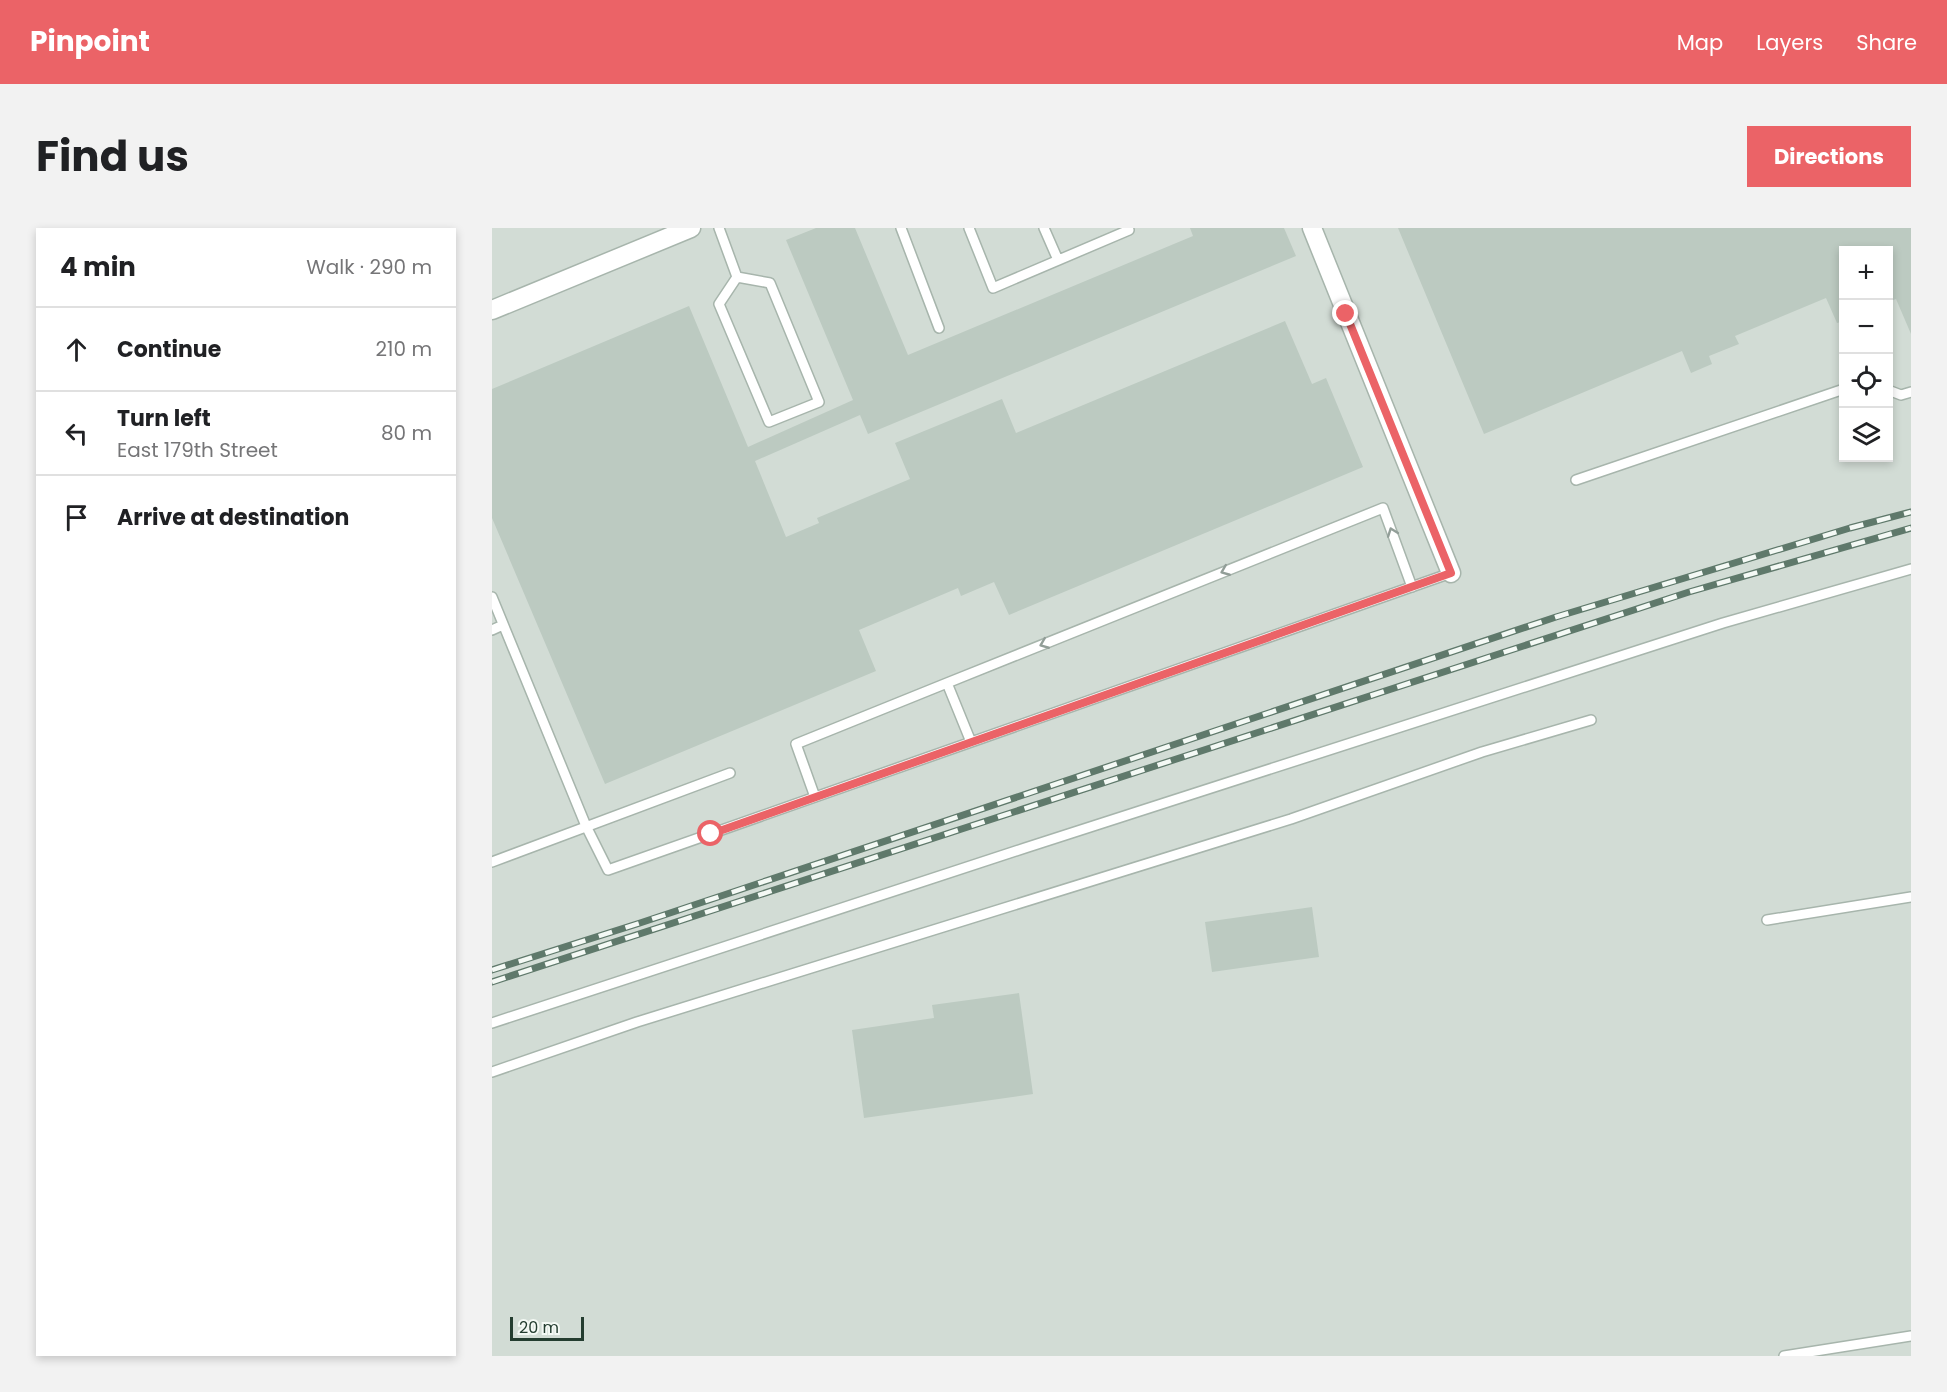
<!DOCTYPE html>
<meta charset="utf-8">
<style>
:root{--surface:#fff;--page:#f2f2f2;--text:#202124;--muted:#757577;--line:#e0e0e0;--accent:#eb6367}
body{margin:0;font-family:Poppins,sans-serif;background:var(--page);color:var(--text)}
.controls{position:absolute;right:18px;top:18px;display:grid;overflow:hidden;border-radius:0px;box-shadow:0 3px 9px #0003}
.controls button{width:54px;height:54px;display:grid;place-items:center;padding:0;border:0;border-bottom:2px solid var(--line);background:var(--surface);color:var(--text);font:30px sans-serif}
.scale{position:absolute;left:18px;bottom:15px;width:74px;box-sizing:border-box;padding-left:6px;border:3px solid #243d30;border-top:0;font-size:16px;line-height:21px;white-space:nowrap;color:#243d30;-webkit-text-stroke:4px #f4f9f5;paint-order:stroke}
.stop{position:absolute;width:18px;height:18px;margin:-14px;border:4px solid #eb6367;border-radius:50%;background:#fff}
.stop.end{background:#eb6367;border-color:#fff;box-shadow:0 2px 6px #0008}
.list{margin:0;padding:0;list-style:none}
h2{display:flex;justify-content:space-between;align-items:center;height:78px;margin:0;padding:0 24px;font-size:26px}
h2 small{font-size:20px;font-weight:400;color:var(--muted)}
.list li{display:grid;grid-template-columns:39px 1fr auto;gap:18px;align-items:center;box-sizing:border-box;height:84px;padding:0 24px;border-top:2px solid var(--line)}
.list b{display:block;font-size:22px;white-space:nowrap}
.list p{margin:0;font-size:20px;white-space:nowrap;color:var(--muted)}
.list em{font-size:20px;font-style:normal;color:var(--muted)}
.icon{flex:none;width:33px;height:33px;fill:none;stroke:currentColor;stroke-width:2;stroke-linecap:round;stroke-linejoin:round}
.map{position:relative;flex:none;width:1419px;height:1128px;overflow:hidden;border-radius:0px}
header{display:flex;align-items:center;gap:36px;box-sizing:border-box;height:84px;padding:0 30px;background:var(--accent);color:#fff}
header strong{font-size:28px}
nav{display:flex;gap:33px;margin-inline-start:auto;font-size:21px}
.intro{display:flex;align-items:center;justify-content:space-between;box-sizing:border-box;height:144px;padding:0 36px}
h1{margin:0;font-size:42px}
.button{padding:15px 27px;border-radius:0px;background:var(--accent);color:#fff;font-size:21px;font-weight:700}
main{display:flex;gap:36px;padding:0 36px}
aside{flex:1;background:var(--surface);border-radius:0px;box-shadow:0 3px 9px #0003}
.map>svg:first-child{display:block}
</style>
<header>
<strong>Pinpoint</strong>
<nav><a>Map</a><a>Layers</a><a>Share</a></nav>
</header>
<div class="intro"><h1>Find us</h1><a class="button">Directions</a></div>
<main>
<aside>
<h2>4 min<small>Walk · 290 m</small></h2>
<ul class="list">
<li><svg class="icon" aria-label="ahead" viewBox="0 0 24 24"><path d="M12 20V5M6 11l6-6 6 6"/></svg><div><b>Continue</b></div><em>210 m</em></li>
<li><svg class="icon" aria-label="left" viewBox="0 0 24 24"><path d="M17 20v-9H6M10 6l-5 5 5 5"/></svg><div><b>Turn left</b><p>East 179th Street</p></div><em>80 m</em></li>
<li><svg class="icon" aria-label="arrive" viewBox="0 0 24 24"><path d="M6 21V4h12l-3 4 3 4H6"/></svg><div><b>Arrive at destination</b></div></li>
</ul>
</aside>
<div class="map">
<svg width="1419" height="1128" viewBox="0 0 1419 1128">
<rect width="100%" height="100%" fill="#e4ede6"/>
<path fill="#d2dcd5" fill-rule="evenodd" d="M0,0H1419V1128H0ZM1352,22H1396V230H1352Z"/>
<path fill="#bccac1" d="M324,0H363L416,127L701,8L698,0H792L804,28L376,206L368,187L263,233L294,309L327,295L325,290L418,251L403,215L510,171L524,205L793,93L820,156L834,150L871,239L517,387L502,354L469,368L466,360L367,402L384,443L113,556L0,290V161L197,78L256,219L361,172L294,12Z
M906,0H1419V106L1404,71L1396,74V22H1352V93L1345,95L1334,70L1243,108L1247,116L1217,128L1220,136L1199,145L1190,123L992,206Z
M820,679L827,729L720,744L713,694Z
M527,765L541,866L372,890L360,802L442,790L440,777Z"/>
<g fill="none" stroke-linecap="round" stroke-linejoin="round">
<defs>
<path id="service" d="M227,0L245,49
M409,0L447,100
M477,0L501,60L637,2L636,0
M552,0L566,32
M245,49L278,55L327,174L277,194L227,76Z
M1396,162L1409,167L1419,164
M1084,252L1352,161
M0,369L94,598L116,642L959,345
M0,402L11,397
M479,514L455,455L891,280L920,359
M323,569L304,516L455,455
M0,634L238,545
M1275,692L1419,669
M0,795L533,620L1107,435L1231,395L1419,341
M0,844L145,794L799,591L990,524L1099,492
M1292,1128L1419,1108"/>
<path id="minor" d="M820,0L959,345"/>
<path id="tertiary" d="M0,82L199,0"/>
</defs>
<use href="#service" stroke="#a7b5ac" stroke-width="12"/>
<use href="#minor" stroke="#a7b5ac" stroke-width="21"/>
<use href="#tertiary" stroke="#a7b5ac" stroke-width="21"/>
<use href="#service" stroke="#fff" stroke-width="9"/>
<use href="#minor" stroke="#fff" stroke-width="18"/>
<use href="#tertiary" stroke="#fff" stroke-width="18"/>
<defs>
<path id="rail" d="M0,742L148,695L1064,389L1358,300L1419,284
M0,754L1197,364L1419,300"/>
</defs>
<use href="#rail" stroke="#5f796b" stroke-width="7"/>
<use href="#rail" stroke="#f4f9f5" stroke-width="4.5" stroke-dasharray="14" stroke-linecap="butt"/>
</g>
<defs><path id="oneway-chevron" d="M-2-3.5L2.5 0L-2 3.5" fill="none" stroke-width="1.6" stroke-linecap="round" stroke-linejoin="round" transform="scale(1.5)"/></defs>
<g stroke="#929e98">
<use href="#oneway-chevron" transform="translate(900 304) rotate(-110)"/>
<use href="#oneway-chevron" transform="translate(733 343) rotate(158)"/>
<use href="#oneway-chevron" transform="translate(552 416) rotate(158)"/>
</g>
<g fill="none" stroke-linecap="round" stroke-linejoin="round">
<path stroke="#eb6367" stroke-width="8" d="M219,606L959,345L854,86"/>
</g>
</svg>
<div class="controls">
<button>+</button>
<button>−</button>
<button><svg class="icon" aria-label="locate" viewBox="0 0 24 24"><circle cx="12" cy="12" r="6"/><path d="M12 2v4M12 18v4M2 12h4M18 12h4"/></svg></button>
<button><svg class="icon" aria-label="layers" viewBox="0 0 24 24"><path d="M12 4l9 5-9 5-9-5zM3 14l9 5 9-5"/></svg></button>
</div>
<div class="scale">20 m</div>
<div class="stop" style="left:219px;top:606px"></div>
<div class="stop end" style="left:854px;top:86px"></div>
</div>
</main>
